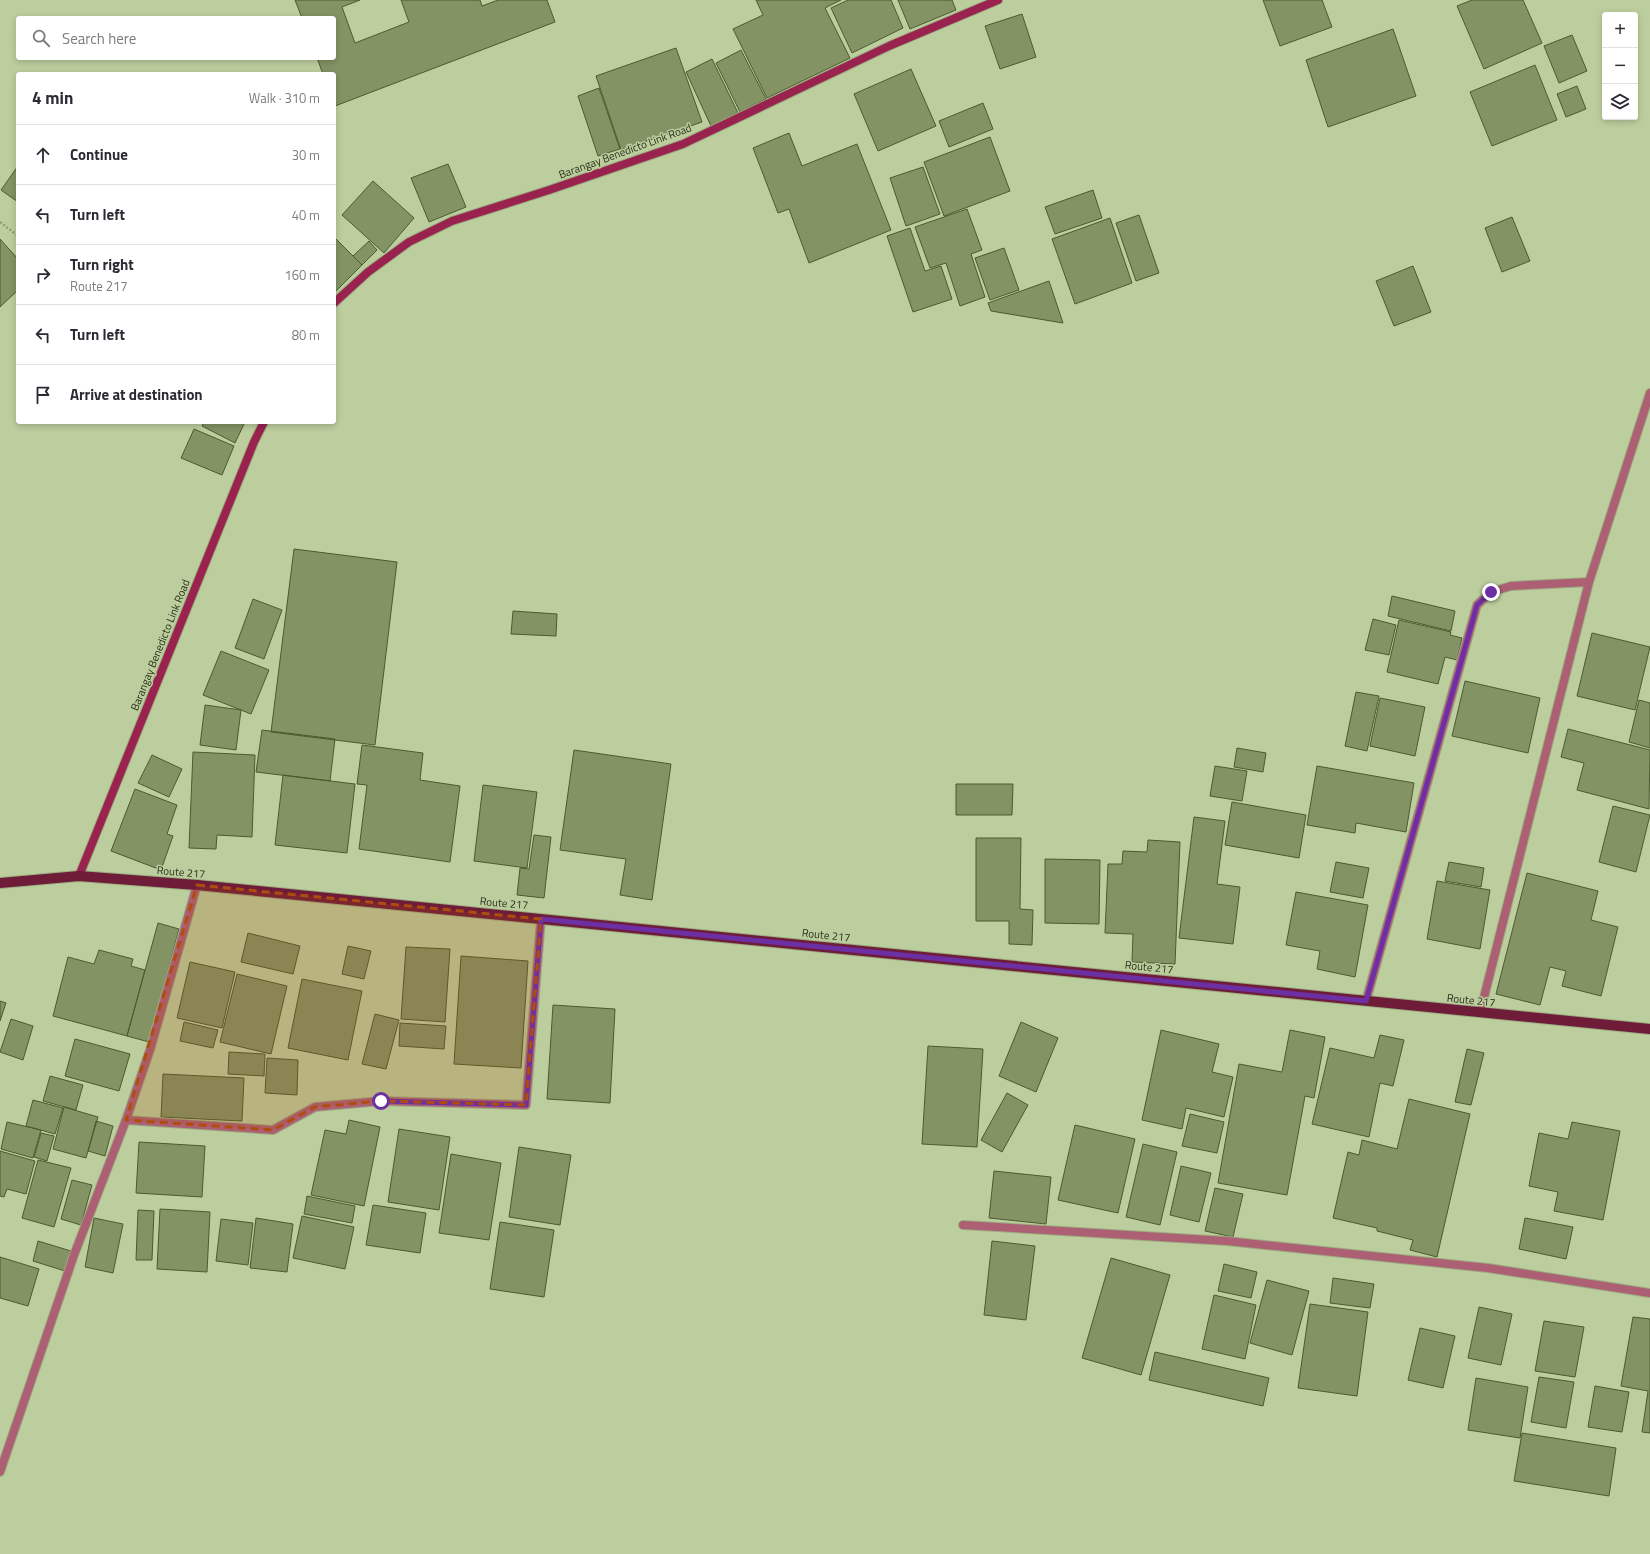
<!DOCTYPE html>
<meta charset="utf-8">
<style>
:root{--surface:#fff;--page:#f2f2f3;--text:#2b2b33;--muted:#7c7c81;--line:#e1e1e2}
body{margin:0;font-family:"Titillium Web",sans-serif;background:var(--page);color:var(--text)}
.controls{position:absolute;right:12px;top:12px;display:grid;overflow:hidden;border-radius:4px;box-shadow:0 2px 6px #0003}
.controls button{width:36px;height:36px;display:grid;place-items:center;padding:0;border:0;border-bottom:1px solid var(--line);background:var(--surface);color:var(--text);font:20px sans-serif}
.stop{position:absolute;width:12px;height:12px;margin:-9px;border:3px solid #6c2fa4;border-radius:50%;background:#fff}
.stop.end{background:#6c2fa4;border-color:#fff;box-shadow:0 1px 4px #0008}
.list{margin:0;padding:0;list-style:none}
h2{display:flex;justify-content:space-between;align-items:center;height:52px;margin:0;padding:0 16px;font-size:17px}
h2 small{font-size:13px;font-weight:400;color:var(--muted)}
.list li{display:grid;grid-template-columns:26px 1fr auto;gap:12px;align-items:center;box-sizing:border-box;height:60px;padding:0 16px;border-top:1px solid var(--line)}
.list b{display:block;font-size:15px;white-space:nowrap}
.list p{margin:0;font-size:13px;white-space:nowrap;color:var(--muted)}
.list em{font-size:13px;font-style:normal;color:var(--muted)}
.icon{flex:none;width:22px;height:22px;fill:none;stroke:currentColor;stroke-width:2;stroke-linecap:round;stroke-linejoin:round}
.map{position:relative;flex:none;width:1650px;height:1554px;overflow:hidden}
.search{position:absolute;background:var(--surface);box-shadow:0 2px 6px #0003;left:16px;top:16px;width:320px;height:44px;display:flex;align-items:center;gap:10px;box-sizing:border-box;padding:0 14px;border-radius:4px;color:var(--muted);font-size:15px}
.panel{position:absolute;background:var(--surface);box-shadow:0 2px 6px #0003;left:16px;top:72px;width:320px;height:352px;border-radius:4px}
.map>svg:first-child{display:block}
</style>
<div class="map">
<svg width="1650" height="1554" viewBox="0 0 1650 1554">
<rect width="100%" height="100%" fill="#bcce9d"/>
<path fill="#839364" stroke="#4c5b2f" d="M295,0H360L342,7L355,43L409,22L401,0H480L482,6L498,0H547L555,22L335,106L334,74H323L317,58H334V18H302Z
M756,0H841L825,8L850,58L767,98L733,29L763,15Z
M848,0H891L903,28L852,53L831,8Z
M898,0H952L956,10L910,29Z
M1263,0H1322L1332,27L1280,46Z
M1472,0H1523L1542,43L1484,69L1457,6Z
M1022,14L1036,57L1000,69L985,26Z
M1393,29L1416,96L1328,127L1306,60Z
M1572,35L1587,71L1559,83L1544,46Z
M676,48L702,122L621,150L596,76Z
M741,50L766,99L740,112L716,63Z
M712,59L738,113L711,126L686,72Z
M1535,65L1557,120L1492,146L1470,92Z
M911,69L936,126L878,151L854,94Z
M1577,86L1586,109L1566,117L1557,94Z
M599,88L620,149L598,156L578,96Z
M983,103L993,129L949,147L939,121Z
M789,133L802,166L857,144L891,230L809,263L789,209L778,213L753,148Z
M990,137L1010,191L944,216L924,162Z
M448,164L466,207L429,222L411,178Z
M18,166V202L1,190Z
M923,167L940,214L906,226L890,178Z
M373,181L414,218L384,253L342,215Z
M1093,190L1102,218L1055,234L1045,207Z
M967,209L982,250L971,254L985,297L960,306L946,263L930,268L915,227Z
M1139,215L1159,273L1136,281L1116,223Z
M1512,217L1530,261L1502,272L1485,228Z
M1110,218L1132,283L1075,304L1052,239Z
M910,228L925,271L941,266L952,299L913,312L887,236Z
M334,237L362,265L334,293Z
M0,239L18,259V290L0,307Z
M369,241L377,250L362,265L353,256Z
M1004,248L1019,290L990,300L975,258Z
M1413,266L1431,312L1394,326L1376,281Z
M1049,281L1063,323L991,311L988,303Z
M204,422H245L235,443L202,426Z
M194,429L234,446L222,475L181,458Z
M294,549L397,562L375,745L271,732Z
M1392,596L1455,611L1451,631L1388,616Z
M253,599L282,610L264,659L235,648Z
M513,611L557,614L556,636L511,634Z
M1373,619L1396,625L1389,655L1365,650Z
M1399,620L1451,632L1450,635L1462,638L1457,660L1445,657L1438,684L1387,672Z
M1592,633L1650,647L1635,710L1577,696Z
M221,651L269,670L251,714L203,695Z
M1465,681L1540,698L1528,753L1452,736Z
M1356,692L1379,696L1367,751L1345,746Z
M1380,698L1425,707L1415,756L1370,746Z
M1639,700L1650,703V748L1629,742Z
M205,705L241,710L236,750L200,745Z
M1568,729L1650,750L1649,809L1577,790L1584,763L1561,757Z
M262,730L335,739L330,781L256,772Z
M362,745L423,753L420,780L460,786L450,862L359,849L367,785L357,784Z
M1237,748L1266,753L1263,772L1234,767Z
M574,750L671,764L652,900L620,895L626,859L560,850Z
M193,752L255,755L252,837L217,835L216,849L189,848Z
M152,755L182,769L169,797L138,783Z
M1215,766L1247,771L1242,801L1210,796Z
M1317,766L1414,783L1406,832L1356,823L1355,833L1307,825Z
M283,775L355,784L347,853L275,845Z
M956,784H1013L1012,815H956Z
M483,785L537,792L527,868L474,861Z
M135,789L177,805L167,834L173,836L161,870L111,851Z
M1232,802L1306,815L1299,858L1225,845Z
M1613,806L1650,815L1636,872L1599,862Z
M1194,817L1225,821L1217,884L1240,887L1233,944L1179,938Z
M534,835L551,837L544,898L517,895L520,868L529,869Z
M976,838H1021L1020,909L1033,910L1032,945L1009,944V921H976Z
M1148,840L1180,842L1175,964L1132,962L1133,934L1105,933L1108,864H1122L1123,851L1147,852Z
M1045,859L1100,860L1099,924L1045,923Z
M1336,862L1369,868L1363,898L1330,892Z
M1449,862L1484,868L1481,887L1445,881Z
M1527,873L1598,891L1591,920L1618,927L1601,996L1562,986L1566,971L1550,967L1540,1005L1496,994Z
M1437,881L1490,890L1480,949L1427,939Z
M1296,892L1368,905L1355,977L1317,969L1320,951L1286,945Z
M158,923L179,929L149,1042L127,1036Z
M248,933L300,946L293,974L241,962Z
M348,946L371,951L364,979L342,974Z
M406,947L450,949L445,1022L401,1019Z
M99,950L133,959L131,966L145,970L127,1036L53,1016L68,957L94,964Z
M461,956L528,961L521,1068L454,1064Z
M190,962L235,972L222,1028L177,1018Z
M237,974L287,986L271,1054L220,1042Z
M302,979L362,991L348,1060L288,1048Z
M0,1001L6,1003L0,1021Z
M553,1005L615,1009L610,1103L547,1099Z
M375,1014L399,1020L386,1069L362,1064Z
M11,1019L33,1026L23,1060L0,1052Z
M184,1022L218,1030L213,1048L180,1041Z
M1021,1022L1058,1038L1036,1092L999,1076Z
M400,1023L446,1026L444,1049L399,1046Z
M1161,1030L1219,1044L1212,1072L1233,1077L1224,1117L1186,1108L1182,1129L1142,1120Z
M1290,1030L1325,1037L1314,1098L1305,1096L1287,1195L1218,1183L1239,1064L1282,1072Z
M1380,1035L1404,1040L1393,1086L1380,1083L1369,1137L1312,1124L1330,1048L1374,1058Z
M75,1039L130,1054L119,1091L65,1076Z
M928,1046L983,1049L977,1147L922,1144Z
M1467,1049L1484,1053L1471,1105L1455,1102Z
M229,1052L265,1054L264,1076L228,1074Z
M267,1058L298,1060L297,1095L265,1093Z
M163,1074L244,1078L242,1121L161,1117Z
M50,1076L83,1085L76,1110L43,1101Z
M1007,1093L1028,1105L1002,1152L981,1140Z
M1409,1099L1470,1114L1437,1257L1410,1250L1413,1240L1377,1231V1228L1333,1218L1348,1152L1359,1155L1362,1140L1397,1149Z
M33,1100L63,1108L55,1134L26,1126Z
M64,1107L98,1117L86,1158L53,1149Z
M1190,1114L1224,1122L1217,1153L1182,1146Z
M349,1120L380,1127L364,1206L311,1195L325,1130L346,1134Z
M96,1121L113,1126L105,1156L88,1151Z
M7,1122L41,1130L33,1158L1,1149Z
M1572,1122L1620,1131L1603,1220L1554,1211L1558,1192L1529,1186L1539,1133L1568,1139Z
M1075,1125L1135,1139L1118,1213L1058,1200Z
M399,1129L450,1137L439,1210L388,1202Z
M41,1133L54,1136L47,1161L34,1157Z
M139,1142L205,1146L202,1197L136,1193Z
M1143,1144L1177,1152L1160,1225L1126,1217Z
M519,1147L571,1155L560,1225L509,1217Z
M0,1151L35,1161L26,1194L7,1189L4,1197L0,1196Z
M451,1154L501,1163L489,1240L439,1233Z
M38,1160L71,1168L54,1227L22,1218Z
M1181,1166L1211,1173L1199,1222L1170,1215Z
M994,1171L1051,1177L1046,1224L989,1218Z
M72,1180L92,1185L81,1225L61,1219Z
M1215,1188L1243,1194L1233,1237L1205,1231Z
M307,1196L355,1206L352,1223L304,1214Z
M373,1205L426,1213L420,1253L366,1245Z
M160,1209L210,1212L207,1272L157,1269Z
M138,1210L154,1211L152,1260H136Z
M302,1216L354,1227L345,1269L293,1258Z
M94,1218L123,1224L113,1273L85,1267Z
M256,1218L293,1224L287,1272L250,1268Z
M1525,1218L1573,1227L1566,1259L1519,1249Z
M221,1219L253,1223L248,1265L216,1261Z
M500,1222L554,1230L544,1297L490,1289Z
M38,1241L71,1251L65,1271L33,1261Z
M992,1241L1035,1246L1026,1320L984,1315Z
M0,1257L39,1269L28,1306L0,1298Z
M1111,1258L1170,1275L1141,1375L1082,1358Z
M1224,1264L1257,1272L1251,1298L1218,1291Z
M1333,1278L1374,1284L1370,1308L1330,1303Z
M1267,1280L1309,1291L1292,1355L1250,1343Z
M1214,1295L1256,1305L1245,1359L1202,1349Z
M1310,1304L1368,1312L1357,1396L1298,1388Z
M1479,1307L1512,1314L1501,1365L1468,1358Z
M1633,1317L1650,1319V1433L1642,1432L1648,1391L1621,1386Z
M1544,1321L1584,1327L1575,1377L1535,1371Z
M1420,1328L1455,1336L1443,1388L1408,1380Z
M1155,1352L1269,1378L1263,1406L1149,1380Z
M1539,1377L1574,1382L1566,1428L1531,1422Z
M1476,1378L1528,1387L1520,1438L1468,1430Z
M1595,1386L1629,1392L1622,1432L1588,1427Z
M1522,1433L1616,1448L1609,1496L1514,1481Z"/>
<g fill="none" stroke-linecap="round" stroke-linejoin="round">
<defs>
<path id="street" d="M1366,1001L1477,605L1491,592L1511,586L1589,582
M1480,1013L1589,582L1650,393
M126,1120L273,1130L315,1107L381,1101L526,1105L541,919
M963,1225L1227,1241L1488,1268L1650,1293
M0,1472L74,1255L126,1120L150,1050L197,885"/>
<path id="secondary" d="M334,303L368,272L409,242L452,221L549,190L683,144L889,46L998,0
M79,876L254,442L264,422"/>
<path id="primary" d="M0,883L79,876L197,885L1650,1029"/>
</defs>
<use href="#street" stroke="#9cab81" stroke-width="10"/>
<use href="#secondary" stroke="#9cab81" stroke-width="10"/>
<use href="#primary" stroke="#9cab81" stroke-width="12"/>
<path stroke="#8e9c75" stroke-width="2.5" stroke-dasharray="2 2" stroke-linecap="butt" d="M0,222L18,236"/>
<use href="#street" stroke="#ad6074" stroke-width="8"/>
<use href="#secondary" stroke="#99234e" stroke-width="8"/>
<use href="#primary" stroke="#6e1c38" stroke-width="10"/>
</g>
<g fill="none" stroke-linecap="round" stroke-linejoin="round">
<path stroke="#6c2fa4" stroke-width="5" d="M381,1101L526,1105L541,919L1366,1001L1477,605L1491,592"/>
</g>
<path fill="#af4d11" fill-opacity="0.2" stroke="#af4d11" stroke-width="3" stroke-dasharray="8 5" stroke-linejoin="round" d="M197,885L541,919L526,1105L381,1101L315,1107L273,1130L126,1120Z"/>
<g text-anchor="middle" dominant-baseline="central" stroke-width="3" stroke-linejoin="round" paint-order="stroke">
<g font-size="11" fill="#2a301d" stroke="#bcce9d">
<text transform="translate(625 151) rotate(-20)">Barangay Benedicto Link Road</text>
<text transform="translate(160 645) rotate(-68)">Barangay Benedicto Link Road</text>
<text transform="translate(181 872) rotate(5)">Route 217</text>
<text transform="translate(504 903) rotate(5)">Route 217</text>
<text transform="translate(826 935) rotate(6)">Route 217</text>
<text transform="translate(1149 967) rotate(6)">Route 217</text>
<text transform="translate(1471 1000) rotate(6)">Route 217</text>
</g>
</g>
</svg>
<div class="controls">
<button>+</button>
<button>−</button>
<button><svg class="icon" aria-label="layers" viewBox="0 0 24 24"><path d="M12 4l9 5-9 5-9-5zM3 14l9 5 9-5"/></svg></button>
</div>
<div class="stop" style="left:381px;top:1101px"></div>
<div class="stop end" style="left:1491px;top:592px"></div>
<div class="search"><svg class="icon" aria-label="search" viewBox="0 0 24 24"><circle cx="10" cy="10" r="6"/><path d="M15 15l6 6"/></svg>Search here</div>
<section class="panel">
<h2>4 min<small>Walk · 310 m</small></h2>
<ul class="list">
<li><svg class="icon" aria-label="ahead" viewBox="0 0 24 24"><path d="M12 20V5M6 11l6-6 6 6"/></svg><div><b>Continue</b></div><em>30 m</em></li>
<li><svg class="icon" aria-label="left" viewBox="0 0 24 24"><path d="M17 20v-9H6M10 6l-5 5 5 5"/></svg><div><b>Turn left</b></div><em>40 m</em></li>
<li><svg class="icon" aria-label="right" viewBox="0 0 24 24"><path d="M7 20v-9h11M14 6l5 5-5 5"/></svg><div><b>Turn right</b><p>Route 217</p></div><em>160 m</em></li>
<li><svg class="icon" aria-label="left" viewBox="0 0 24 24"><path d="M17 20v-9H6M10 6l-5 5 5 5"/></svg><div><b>Turn left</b></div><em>80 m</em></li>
<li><svg class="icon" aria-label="arrive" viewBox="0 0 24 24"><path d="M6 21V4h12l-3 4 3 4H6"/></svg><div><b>Arrive at destination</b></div></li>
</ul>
</section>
</div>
